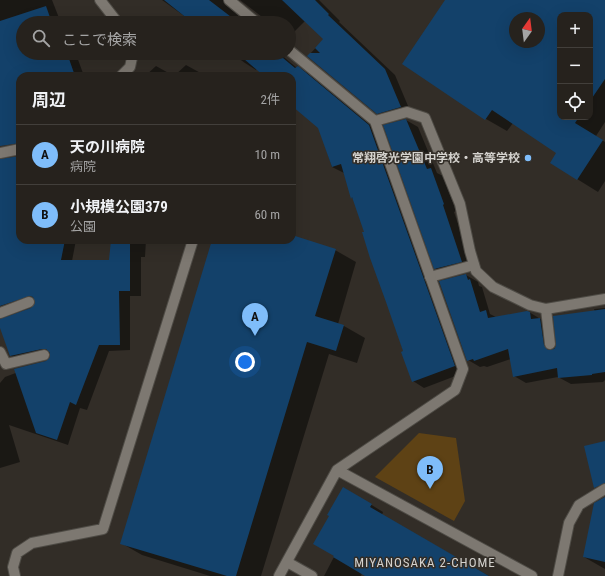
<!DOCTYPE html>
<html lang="ja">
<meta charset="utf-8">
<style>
:root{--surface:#26221d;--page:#2e2a26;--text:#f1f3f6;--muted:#a4a4a4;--line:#423f3b;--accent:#7fbdfa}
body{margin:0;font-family:"Roboto Condensed","Noto Sans JP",sans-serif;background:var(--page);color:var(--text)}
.controls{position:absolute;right:12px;top:12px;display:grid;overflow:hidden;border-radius:8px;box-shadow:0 4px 16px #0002}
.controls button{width:36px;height:36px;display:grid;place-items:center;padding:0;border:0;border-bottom:1px solid var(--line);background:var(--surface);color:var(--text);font:20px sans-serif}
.compass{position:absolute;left:509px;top:12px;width:36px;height:36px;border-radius:50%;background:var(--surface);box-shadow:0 4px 16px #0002;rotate:14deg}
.you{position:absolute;left:245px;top:362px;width:14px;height:14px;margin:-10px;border:3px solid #fff;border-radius:50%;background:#1a73e8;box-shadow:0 0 0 6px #1a73e833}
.badge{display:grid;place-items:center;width:26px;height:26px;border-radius:50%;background:var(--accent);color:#111;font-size:13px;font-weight:700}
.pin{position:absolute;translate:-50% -33px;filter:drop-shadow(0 1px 2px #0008)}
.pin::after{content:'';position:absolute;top:21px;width:14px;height:12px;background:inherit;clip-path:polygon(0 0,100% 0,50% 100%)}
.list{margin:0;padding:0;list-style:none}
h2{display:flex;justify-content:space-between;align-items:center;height:52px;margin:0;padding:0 16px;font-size:17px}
h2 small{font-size:13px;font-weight:400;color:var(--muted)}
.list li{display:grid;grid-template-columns:26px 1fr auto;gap:12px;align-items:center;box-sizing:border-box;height:60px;padding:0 16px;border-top:1px solid var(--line)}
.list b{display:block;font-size:15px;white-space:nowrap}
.list p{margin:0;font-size:13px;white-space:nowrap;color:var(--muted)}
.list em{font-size:13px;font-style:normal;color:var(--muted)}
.icon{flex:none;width:22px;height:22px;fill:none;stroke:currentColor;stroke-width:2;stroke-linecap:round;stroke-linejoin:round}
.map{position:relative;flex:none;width:605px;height:576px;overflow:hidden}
.search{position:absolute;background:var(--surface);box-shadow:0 4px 16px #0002;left:16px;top:16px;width:280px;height:44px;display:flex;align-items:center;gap:10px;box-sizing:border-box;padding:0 14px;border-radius:22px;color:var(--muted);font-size:15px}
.panel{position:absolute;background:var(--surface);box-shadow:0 4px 16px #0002;left:16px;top:72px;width:280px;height:172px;border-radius:12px}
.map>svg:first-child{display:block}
</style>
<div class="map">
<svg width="605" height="576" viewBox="0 0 605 576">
<rect width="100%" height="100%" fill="#322d27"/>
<path fill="#5e4215" d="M419,433L456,438L465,501L454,521L375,477Z"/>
<path fill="#0007" fill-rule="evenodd" d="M0,0H52L61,23H23V53H74L76,54L84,76H20V139L0,91Z
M162,0H240L235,3L234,9L236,13L249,23H194Z
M240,0H319L340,21L339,22L395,75L411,113L389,120L377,113L308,56L324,39L305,21L289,37V23H264L262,17Z
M446,0H605V122L596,136L605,142V181L598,192L577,179L558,152L513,123L507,131L486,119ZM560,15H590V117H560ZM515,18H539V42H515Z
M231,53H279L297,68L298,67L309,74L381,133L466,372L424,388L413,381L365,232L354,199L352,198L344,173L332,167L319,127L292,98V76H266L257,69L256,70L245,63Z
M186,65L206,76H145L156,66L174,76Z
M406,120L418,127L437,173L443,176L456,211L454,212L473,268L447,275L435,268Z
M0,197L20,232V240H76L72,261H110L112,240H146L145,257H141V296H130V350L109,351L87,410L80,408L68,445L9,425L20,462L0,468V383L5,377L50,360L51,355L21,362L11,356L0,325V320L32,309L38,301L8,313H0Z
M292,236L335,250L356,262L338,324L344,326L365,338L357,363L329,354L261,576H210L142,555L121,543L213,240H292Z
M466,275L478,282L479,286L482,287L490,314L496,317L529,312L552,326L555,349L595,312L594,309L605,308V380L603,382L571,384L558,377L526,383L514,376L511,359L487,367L484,366L480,367L468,360Z
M344,488L383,512L382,515L489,576H367L362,573L361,576H324L335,555Z
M605,498V569L584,557Z"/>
<path fill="#13416a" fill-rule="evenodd" d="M164,0H209L239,23H193Z
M282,0H315L329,14L328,15L385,69L401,107L377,114L307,56L310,53H320L315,48L323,39Z
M445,0H605V79L590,101V15H560V117H579L575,123L603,140L577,180L550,163L556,153L492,110L485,120L402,64ZM515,18H539V42H515Z
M46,6L52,23H23V53H67L75,76H20V143L0,146V21Z
M237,53H277L295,68L298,66L369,125L455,366L412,382L401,352L403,351L386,302L370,258L362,232H364L352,197L351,199L341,164L332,167L318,128L292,106V76H264Z
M406,119L427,169L431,168L444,204L443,205L462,262L434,269L383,125Z
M20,156V240H65L61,260H109L111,240H130V291H119L120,345H99L76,405L70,402L57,440L36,433L14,369L46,361L50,357V353L46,349H42L10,356L0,328V319L31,308L35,303L33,297L30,296L0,306V159Z
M292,235L336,249L315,316L344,325L336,351L307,342L236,576H227L120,544L212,240H292Z
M466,274L468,280L470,279L480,312L486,310L488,318L527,311L530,312L531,319L540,318L544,345L548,350L554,349L556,346L553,316L605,309V372L592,374V375L558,378L557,368L513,377L508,349L474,361L473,359L467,361L439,281Z
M605,441V483L594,488L584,446Z
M343,487L372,504L370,507L489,576H365L333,557L334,556L313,544L329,516L327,515Z
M605,497V562L583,557L594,503Z"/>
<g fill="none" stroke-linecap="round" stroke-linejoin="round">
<defs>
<path id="service" d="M100,0L118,23
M121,76L130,67L133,53
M0,153L20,149
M430,277L474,265
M546,309L550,344
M0,313L29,302
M0,352L6,364L44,355
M15,576L13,567L17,553L32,543L103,529L193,240
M558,576L569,523L579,505L605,489"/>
<path id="minor" d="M229,0L257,23
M375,121L407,112L425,118L460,204L470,251L476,271L493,287L530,305L546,309L605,299
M337,470L532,576
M287,562L312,576
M279,576L337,470L455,390L463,369L375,121L289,50"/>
</defs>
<use href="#service" stroke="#4e4b45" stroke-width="12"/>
<use href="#minor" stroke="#4e4b45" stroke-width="12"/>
<use href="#service" stroke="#7d7871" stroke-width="10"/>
<use href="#minor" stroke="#7d7871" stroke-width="10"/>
</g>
<circle fill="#7fbdfa" stroke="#322d27" stroke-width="1.5" cx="528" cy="158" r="4"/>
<g text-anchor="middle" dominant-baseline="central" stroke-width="3" stroke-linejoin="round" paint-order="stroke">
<g font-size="12" font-weight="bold" fill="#d4d2ce" stroke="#322d27" text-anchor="end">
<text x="520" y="158">常翔啓光学園中学校・高等学校</text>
</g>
<g font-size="13" letter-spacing="1" fill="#d4d2ce" stroke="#322d27">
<text x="425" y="562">MIYANOSAKA 2-CHOME</text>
</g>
</g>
</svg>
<div class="controls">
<button>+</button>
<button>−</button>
<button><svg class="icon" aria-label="locate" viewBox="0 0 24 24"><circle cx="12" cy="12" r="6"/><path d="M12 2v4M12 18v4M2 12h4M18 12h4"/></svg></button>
</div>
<svg class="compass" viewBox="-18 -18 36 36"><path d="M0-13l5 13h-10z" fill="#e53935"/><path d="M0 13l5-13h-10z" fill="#a4a4a4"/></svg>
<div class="you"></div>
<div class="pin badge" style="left:255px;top:336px">A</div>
<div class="pin badge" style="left:430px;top:489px">B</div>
<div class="search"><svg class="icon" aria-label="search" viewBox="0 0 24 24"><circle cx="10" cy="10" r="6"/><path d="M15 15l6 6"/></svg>ここで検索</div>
<section class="panel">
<h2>周辺<small>2件</small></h2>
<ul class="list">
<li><span class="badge">A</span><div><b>天の川病院</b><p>病院</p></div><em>10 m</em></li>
<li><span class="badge">B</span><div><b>小規模公園379</b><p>公園</p></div><em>60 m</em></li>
</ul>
</section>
</div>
